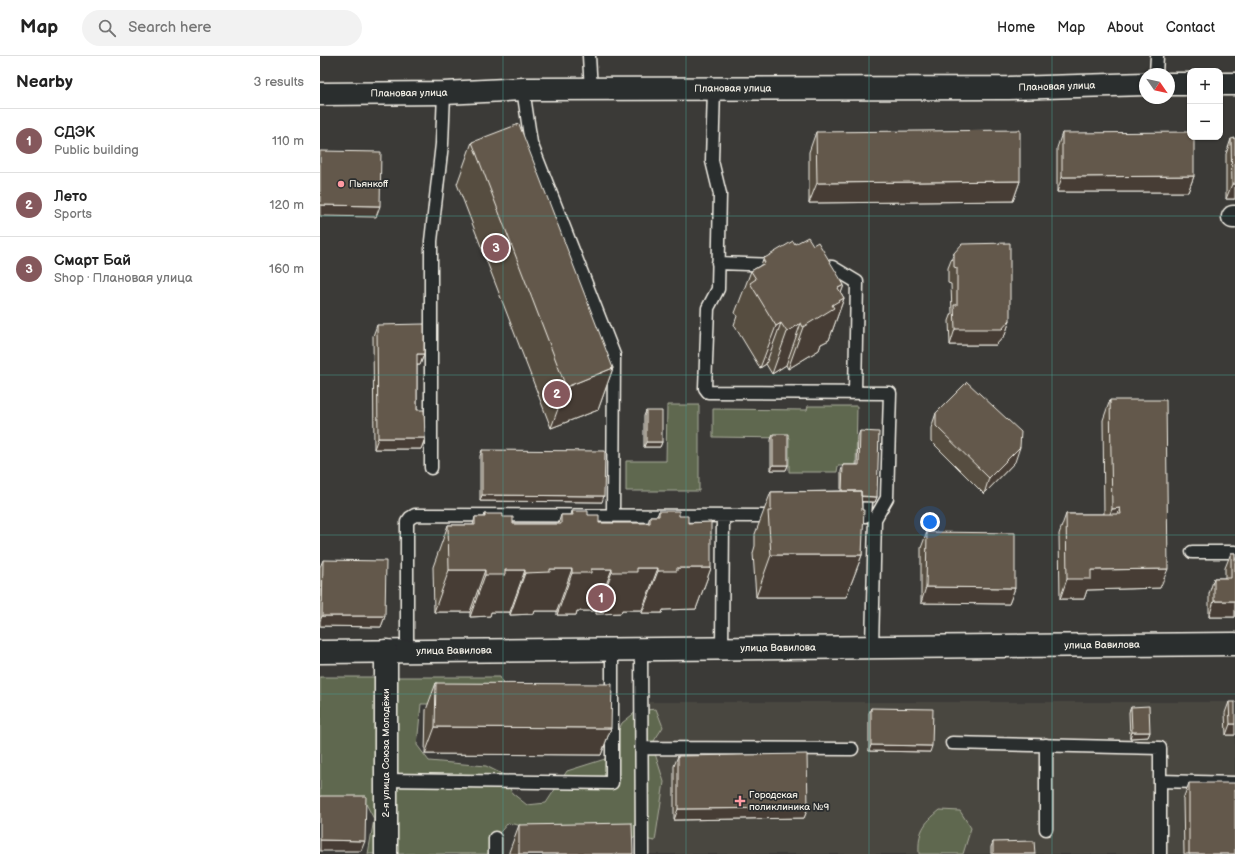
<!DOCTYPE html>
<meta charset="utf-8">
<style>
:root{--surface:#fff;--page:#f2f2f2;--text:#222;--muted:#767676;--line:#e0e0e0;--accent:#85585c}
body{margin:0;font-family:"Balsamiq Sans",sans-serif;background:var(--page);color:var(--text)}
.controls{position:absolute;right:12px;top:12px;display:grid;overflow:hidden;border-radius:8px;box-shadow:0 1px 3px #0004}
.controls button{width:36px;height:36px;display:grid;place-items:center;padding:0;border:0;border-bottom:1px solid var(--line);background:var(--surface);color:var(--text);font:20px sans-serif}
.compass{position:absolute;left:819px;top:12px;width:36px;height:36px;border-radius:50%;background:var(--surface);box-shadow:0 1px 3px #0004;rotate:124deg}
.you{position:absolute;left:610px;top:466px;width:14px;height:14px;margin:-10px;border:3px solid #fff;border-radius:50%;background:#1a73e8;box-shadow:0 0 0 6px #1a73e833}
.badge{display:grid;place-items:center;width:26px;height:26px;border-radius:50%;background:var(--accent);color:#fff;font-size:13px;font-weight:700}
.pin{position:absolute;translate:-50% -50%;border:2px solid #fff;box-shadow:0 1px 4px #0006}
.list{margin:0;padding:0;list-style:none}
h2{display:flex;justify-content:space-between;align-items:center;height:52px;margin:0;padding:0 16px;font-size:17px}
h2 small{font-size:13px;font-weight:400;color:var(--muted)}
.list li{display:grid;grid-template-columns:26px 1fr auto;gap:12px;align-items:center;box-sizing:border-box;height:64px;padding:0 16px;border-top:1px solid var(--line)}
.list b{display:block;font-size:15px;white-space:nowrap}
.list p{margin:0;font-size:13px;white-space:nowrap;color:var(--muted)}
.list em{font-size:13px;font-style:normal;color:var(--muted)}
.icon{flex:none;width:22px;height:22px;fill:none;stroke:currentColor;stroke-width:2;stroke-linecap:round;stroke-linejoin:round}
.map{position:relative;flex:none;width:915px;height:798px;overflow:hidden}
header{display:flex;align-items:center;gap:24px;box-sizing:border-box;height:56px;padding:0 20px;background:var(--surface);border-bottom:1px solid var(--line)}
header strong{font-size:19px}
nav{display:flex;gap:22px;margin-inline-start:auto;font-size:14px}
.search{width:280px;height:36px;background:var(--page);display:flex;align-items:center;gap:10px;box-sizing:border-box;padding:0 14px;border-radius:22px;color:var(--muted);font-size:15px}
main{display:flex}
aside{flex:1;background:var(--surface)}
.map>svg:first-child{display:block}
</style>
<header>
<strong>Map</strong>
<div class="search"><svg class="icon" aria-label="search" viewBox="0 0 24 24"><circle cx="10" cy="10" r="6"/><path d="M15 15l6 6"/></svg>Search here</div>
<nav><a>Home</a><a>Map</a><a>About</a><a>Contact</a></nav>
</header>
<main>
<aside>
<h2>Nearby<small>3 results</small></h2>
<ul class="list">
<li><span class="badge">1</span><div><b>СДЭК</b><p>Public building</p></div><em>110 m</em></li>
<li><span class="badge">2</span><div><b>Лето</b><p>Sports</p></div><em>120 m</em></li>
<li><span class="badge">3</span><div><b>Смарт Бай</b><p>Shop · Плановая улица</p></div><em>160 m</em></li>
</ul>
</aside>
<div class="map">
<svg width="915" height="798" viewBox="0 0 915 798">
<rect width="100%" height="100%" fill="#3b3a37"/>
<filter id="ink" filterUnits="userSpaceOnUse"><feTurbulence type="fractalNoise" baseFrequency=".025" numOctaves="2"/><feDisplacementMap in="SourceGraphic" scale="8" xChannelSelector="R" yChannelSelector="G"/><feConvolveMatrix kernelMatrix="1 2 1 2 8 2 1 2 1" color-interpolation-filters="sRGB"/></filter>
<g filter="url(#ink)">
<path fill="#4a4640" d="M324,646H915V798H324Z"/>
<path fill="#5f684f" stroke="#aaac9c" d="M347,349H379V435H306V405H346Z
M488,350H537L536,410H518L517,416H469V382L393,381V353L487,354Z
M0,621H180L188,637L172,648H101L97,689L109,705L166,710L184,719L192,737L207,749L226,747L247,715L285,703L302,667L317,655L336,653L343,671L332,688L344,726L335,785L289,777L248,779L188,767L175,782L174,798H48L54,763L45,746H0Z
M620,754L640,755L651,772L643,798H599C598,775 603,768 620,754Z"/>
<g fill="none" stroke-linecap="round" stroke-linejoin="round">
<defs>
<path id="lane" d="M269,0L271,34
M836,18L837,0
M203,33L211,87L294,299L293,460
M394,33L392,105L400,138L398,233L388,252L385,332L388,336L570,337L567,442L555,463L552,591
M398,207L457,209
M497,210L512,211L537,226L535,336
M111,412V185L122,88L124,37
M545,460L546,446
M872,496H915
M402,593L403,460
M321,594L322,798
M87,595V466L90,462L95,459L458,460
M632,687L840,692V798
M726,689V773
M322,692L532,693
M67,724L292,727V594
M840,725L915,727
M175,782V798"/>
<g id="street">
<path d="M913,161H915"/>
<path id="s1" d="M0,596L915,588"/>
<path d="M66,798V595"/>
</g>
<g id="primary">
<path d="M849,28H870"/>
<path d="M900,28H915"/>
<path id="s2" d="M0,38L124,37L203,33L689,32L825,28"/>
</g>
</defs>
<use href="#lane" stroke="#f4f1e8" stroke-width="15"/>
<use href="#street" stroke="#f4f1e8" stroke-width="25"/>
<use href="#primary" stroke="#f4f1e8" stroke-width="25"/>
<use href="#lane" stroke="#2a2d2e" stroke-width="12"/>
<use href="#street" stroke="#2a2d2e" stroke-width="22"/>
<use href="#primary" stroke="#2a2d2e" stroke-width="22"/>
</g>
<path fill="#564d40" stroke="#f4f1e8" d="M496,76L700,125L693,145L489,147V96Z
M742,77L874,120L868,136H737V92Z
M911,83L915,143H906V98Z
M152,86L293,312L278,354L231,372L137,128Z
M475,188L524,229L521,237L524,242L509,284L501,288L499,294L468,313L466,309L452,318L446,308L440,312L414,269L417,260L415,257L431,215L441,209L443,203Z
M634,197L690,264L685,279L676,289H630L629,265L632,257L631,228L628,227V212Z
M57,269L104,298L100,309H97V354L105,382L101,393H54L53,280Z
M790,344L840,532L767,534L764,543H740L739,478L746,458H784L783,364Z
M326,355L342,386L340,391H324V360Z
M616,357L695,406L664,438L611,385V372Z
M540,375L557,441L555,446H542V499L526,541H436L433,497L435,490V478L451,436L521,435V415L523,409H537L538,380Z
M453,378L468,409L466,414H451V384Z
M162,394L282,446L160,445V400Z
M252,455L268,459L279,467H328L330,460H337L339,455L359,460L368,467L391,512L376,553L343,554L342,557H322V554H302L301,557L276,558V555H257L256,559H237V555H215L214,558L190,559V556H171L170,560L150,561V556H114L113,511L128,469H153L155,461H164L165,458L183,461L193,468H238L241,459H251Z
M607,476L695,532L689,548L601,547V492Z
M911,497H915V561H889V538L894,522H905V512Z
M3,504L65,560L61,571L0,570V511Z
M116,627L291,672L281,699L105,698L106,654Z
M909,646L915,679H906L905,657Z
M811,651L830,676L828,681L810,682L809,656Z
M551,652L610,696L549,695V657Z
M358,700L488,752L484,762L354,764V710Z
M869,727L915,798H864L863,743Z
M199,769L313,798H189V796Z
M673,786L715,798H671V791Z"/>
<path fill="#463e34" stroke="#f4f1e8" d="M874,120L868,136H737L742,121Z
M700,125L693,145L489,147L497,127Z
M912,128H915V143H906Z
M0,149L60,150L56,161L0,160Z
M524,229L518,245L524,242L509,284L501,288L499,294L468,313L483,271L518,232Z
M690,264L685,279L676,289H630L635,273Z
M461,267L446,308L440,312L456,270Z
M481,267L466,309L452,318L467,276Z
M97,298H104L100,309H93Z
M293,312L278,354L231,372L246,331Z
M58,382H105L101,393H54Z
M326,386H342L340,391H324Z
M700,391L695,406L664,438L669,422Z
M453,409H468L466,414H451Z
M162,439L284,440L282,446L160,445Z
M522,440L557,441L555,446L520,445Z
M800,452L793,472L784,473L792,453Z
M451,499H542L526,541H436Z
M317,512H338L322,554H302L301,557L276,558L292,516Z
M357,512H391L376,553L343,554L342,557H322L338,515Z
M230,513H252L237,555H215L214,558L190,559L205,517Z
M271,513H292L276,555H257L256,559H237L252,517Z
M848,513L840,532L767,534L764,543H740L747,523L771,514Z
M129,514H165L150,556H114Z
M185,514H205L190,556H171L170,560L150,561L165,519Z
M606,531L695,532L689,548L601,547Z
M894,545H915V561H889Z
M2,560H65L61,571L0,570V565Z
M910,668H915V679H906Z
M115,671L291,672L281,699L105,698Z
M812,676H830L828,681L810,682Z
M551,689L612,690L610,696L549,695Z
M488,752L484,762L354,764L358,753Z
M0,784L45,785L41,795H0Z"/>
<path fill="#64594b" stroke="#f4f1e8" d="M199,68L293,312L246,331L152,86Z
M700,74V125L497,127L496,76Z
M870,76V81H874V120L742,121V77Z
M915,82V128H912L911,83Z
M0,95L61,96L60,150L0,149Z
M488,181L493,189L498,186L524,229L518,232L524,242L512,249L514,252L483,271L481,267L467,276L461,267L456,270L430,227L436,223L431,215L445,207L443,203L473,185L475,188Z
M690,187V264L682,273H635L634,249H637V212L634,211V197L642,188Z
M104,268V298H97V354H104L105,382H58L57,269Z
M647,326L701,376L700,391L669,422L616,370V357Z
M790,344H846L848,513L771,514V523H747L746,458H801L800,452L792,453Z
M326,355H342V386H326Z
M540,375L559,376L557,441L541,440V435H522L523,409H539Z
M453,378H468V409H453Z
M162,394L285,395L284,440L162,439Z
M541,435L542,454H544L542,499H451L448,455H451V436Z
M252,455H268V459H279V467H330V460H339V455H359V460H368V467L391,466V512H357V515H338V512H317V516H292V513H271V517H252V513H230V516L205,517V514H185V519H165V514H129L128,469H155V461H165V458H183V461H193V468H241V459H253Z
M607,476L695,477V532L606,531Z
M911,497H915V545H894V522H911Z
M3,504L66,505L65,560H2Z
M116,627L292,628L291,672L115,671Z
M909,646H915V668H910Z
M829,650L830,676H812L811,651Z
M551,652L613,653L612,690L551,689Z
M487,698L488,752L358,753V700Z
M869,727H915V798H869Z
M0,740H46L45,785L0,784Z
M312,767L313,798H199V769Z
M714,785L715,798H673V786Z"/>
</g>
<path fill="none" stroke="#48958c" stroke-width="1" stroke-opacity="0.55" d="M183,0V798M366,0V798M549,0V798M732,0V798M0,160H915M0,319H915M0,479H915M0,638H915"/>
<g fill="#ff9aa2" stroke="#2a2d2e" stroke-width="1.5">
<circle cx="21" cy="128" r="4"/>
<path d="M418 739h4v4h4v4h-4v4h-4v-4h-4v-4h4z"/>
</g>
<g text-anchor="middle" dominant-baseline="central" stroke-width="3.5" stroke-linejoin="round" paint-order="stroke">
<g font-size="10" fill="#f4f1e8" stroke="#2a2d2e">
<text stroke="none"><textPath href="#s2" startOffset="737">Плановая улица</textPath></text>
<text stroke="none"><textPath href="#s2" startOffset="413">Плановая улица</textPath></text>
<text stroke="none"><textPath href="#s2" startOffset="89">Плановая улица</textPath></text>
<text stroke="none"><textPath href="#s1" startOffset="782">улица Вавилова</textPath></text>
<text stroke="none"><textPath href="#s1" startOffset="458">улица Вавилова</textPath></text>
<text stroke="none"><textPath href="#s1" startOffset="134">улица Вавилова</textPath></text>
<text transform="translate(66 697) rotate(-90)">2-я улица Союза Молодёжи</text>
</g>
<g font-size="10" fill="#f4f1e8" stroke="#2a2d2e" text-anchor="start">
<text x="29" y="128">Пьянкоff</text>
<text x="429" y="739">Городская<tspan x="429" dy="12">поликлиника №9</tspan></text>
</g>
</g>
</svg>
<div class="controls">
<button>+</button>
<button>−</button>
</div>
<svg class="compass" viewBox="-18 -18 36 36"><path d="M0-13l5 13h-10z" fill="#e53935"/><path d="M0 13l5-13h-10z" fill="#767676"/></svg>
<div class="you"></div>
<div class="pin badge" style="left:281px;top:542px">1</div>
<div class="pin badge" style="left:237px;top:338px">2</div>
<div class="pin badge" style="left:176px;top:192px">3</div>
</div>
</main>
